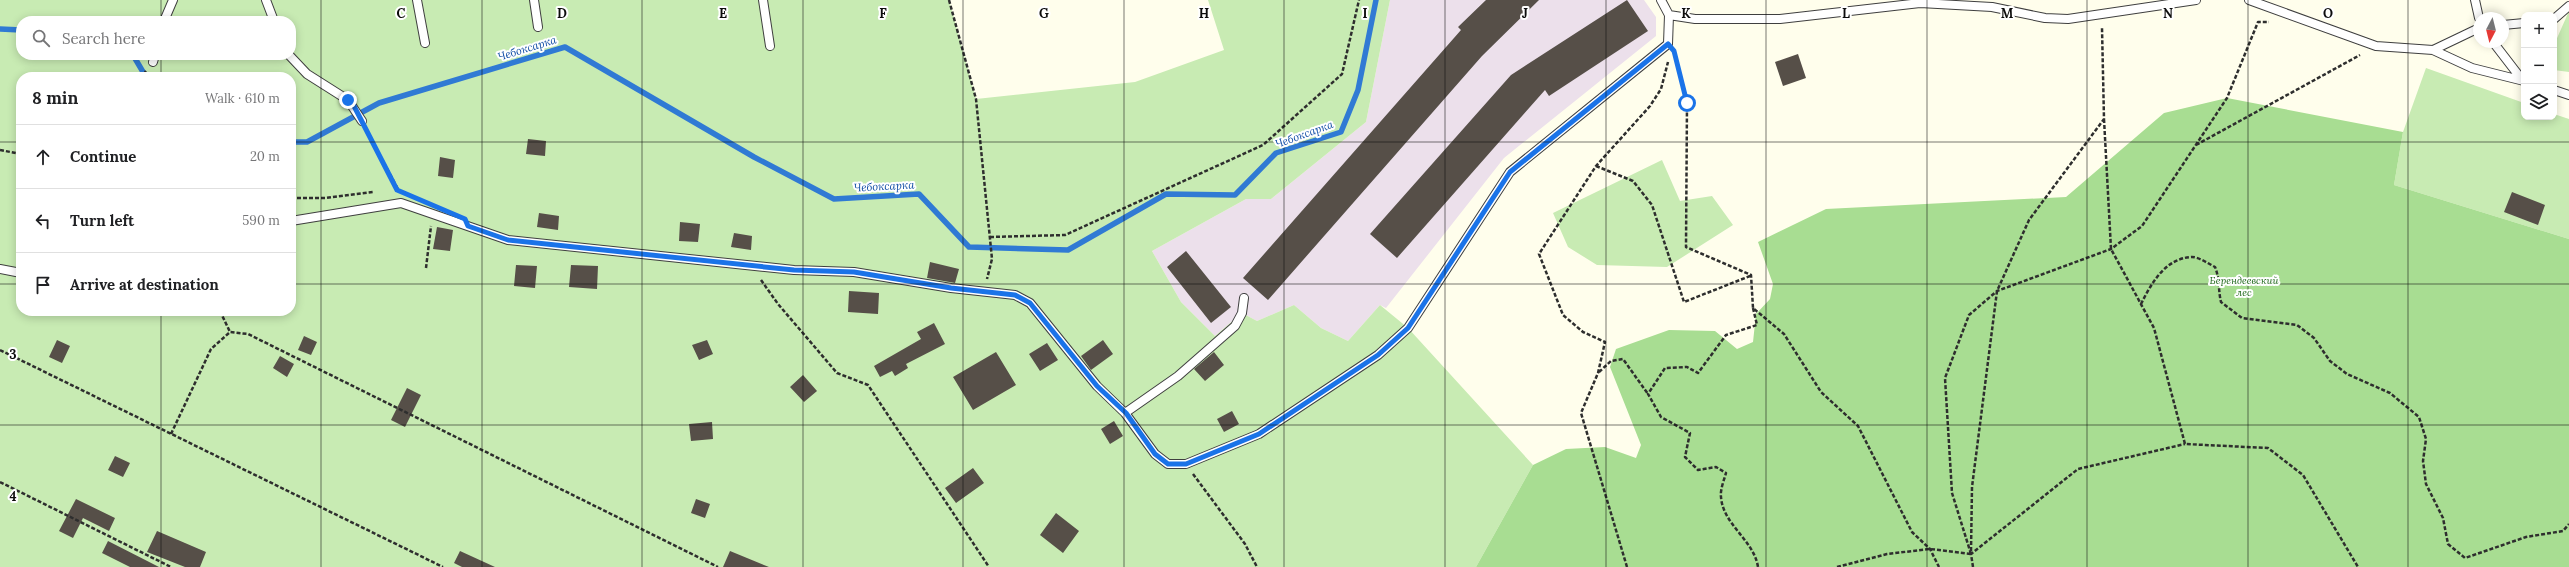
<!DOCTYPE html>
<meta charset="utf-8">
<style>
:root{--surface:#fff;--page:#f6f6f6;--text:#202124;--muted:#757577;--line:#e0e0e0}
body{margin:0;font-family:Lora,serif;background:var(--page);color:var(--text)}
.controls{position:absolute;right:12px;top:12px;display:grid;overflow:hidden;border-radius:8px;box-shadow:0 2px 10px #0003}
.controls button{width:36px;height:36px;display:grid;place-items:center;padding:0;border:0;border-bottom:1px solid var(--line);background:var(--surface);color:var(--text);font:20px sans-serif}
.compass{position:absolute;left:2473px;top:12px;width:36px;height:36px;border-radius:50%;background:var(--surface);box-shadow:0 2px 10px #0003;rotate:187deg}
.stop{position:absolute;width:12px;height:12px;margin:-9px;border:3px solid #1a73e8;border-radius:50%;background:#fff}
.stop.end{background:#1a73e8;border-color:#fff;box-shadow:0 1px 4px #0008}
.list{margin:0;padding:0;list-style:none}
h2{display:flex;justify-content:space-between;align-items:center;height:52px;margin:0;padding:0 16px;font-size:17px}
h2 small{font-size:13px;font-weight:400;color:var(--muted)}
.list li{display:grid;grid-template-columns:26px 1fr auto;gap:12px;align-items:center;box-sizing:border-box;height:64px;padding:0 16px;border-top:1px solid var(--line)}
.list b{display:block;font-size:15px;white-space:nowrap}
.list em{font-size:13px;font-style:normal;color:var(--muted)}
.icon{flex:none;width:22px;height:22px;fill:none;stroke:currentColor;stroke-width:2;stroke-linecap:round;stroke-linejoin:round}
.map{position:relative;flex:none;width:2569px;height:567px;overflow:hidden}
.search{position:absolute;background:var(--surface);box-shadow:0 2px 10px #0003;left:16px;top:16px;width:280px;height:44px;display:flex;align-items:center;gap:10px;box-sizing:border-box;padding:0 14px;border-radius:16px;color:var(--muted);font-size:15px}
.panel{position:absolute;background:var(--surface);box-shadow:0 2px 10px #0003;left:16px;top:72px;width:280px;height:244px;border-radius:16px}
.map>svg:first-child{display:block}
</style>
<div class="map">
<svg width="2569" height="567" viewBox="0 0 2569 567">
<rect width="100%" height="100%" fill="#fffeec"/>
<path fill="#ece0eb" d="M1390,0H1644L1656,17V36L1504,158L1386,308L1380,305L1348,341L1321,328L1294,305L1257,321L1242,313L1215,336L1181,302L1152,251L1246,199H1271L1366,122Z"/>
<path fill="#c8ebb3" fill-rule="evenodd" d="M0,0H949L976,99L1135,82L1224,50L1208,0H1390L1366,122L1271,199H1246L1152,251L1181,302L1215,336L1242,313L1257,321L1294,305L1321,328L1348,341L1380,305L1408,328L1533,465L1476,567H0ZM21,21H291V55H21ZM21,77H291V311H21Z
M2569,11V72L2554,70V45Z
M2426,68L2524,103V117H2554V114L2569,119V239L2394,185L2403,132Z
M1662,160L1680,201L1712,196L1733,225L1667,267L1597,265L1568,247L1553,213Z"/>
<path fill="#a8dd92" d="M2227,98L2403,132L2394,185L2569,239V567H1476L1533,465L1566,449L1605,447L1636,458L1641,445L1610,367L1616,349L1669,330L1715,331L1737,349L1753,342L1756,314L1770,299L1773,284L1758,242L1826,209L2066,197L2164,113Z"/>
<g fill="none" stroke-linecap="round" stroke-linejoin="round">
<path stroke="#307ad4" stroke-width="5.5" d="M0,29L21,30
M133,55L146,77
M291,142H307L379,103L565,47L754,157L834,199L919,194L969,247L1068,250L1166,194L1235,195L1276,153L1341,132L1358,90L1376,0"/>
</g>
<path fill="#564f48" d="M1486,0H1539L1482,56L1268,300L1243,278L1461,30L1458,27Z
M1627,0L1648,31L1549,96L1545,90L1397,258L1370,234L1511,75Z
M1798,54L1806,78L1783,86L1775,62Z
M528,139L546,141L545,156L526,154Z
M440,157L455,160L453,178L438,176Z
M2512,192L2545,205L2538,225L2504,212Z
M539,213L559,216L558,230L537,227Z
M680,222L700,224L698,242L679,241Z
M437,227L453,230L450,251L433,249Z
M734,233L752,236L751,250L731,247Z
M1186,251L1231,307L1211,323L1167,267Z
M930,262L959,269L955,283L927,278Z
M516,265L537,266L535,288L514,286Z
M571,265L598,266L597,289L569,287Z
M849,291L879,293L878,314L848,312Z
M934,323L945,344L906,364L908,368L895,376L892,371L880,377L874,366L921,339L917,332Z
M304,336L317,342L311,355L298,350Z
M57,340L70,346L62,363L49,357Z
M707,340L713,354L699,360L692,345Z
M1103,340L1113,354L1091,370L1081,356Z
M1047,343L1058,360L1040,371L1029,354Z
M996,352L1016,385L973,410L953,377Z
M1214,352L1224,365L1205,381L1194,369Z
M280,356L294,364L287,377L273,368Z
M803,375L817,391L804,402L790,387Z
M407,388L421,395L405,427L391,420Z
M1232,411L1239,424L1224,432L1217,419Z
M1114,421L1123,436L1110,444L1101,429Z
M712,422L713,439L691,441L689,424Z
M115,456L130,463L123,477L108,470Z
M973,468L984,483L956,503L945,488Z
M76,499L115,518L109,531L83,518L73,538L59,531Z
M696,499L710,504L705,518L691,513Z
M1056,513L1079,531L1063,553L1040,535Z
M157,531L206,552L200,567H185L147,552Z
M108,541L159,567H130L102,553Z
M460,551L495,567H462L454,563Z
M730,551L769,567H723Z"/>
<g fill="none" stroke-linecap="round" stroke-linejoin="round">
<defs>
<path id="lane" d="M266,0L274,21
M417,0L425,43
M534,0L538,27
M763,0L770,46
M1661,0L1669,15L1695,19H1780L1920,3L1992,7L2045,18L2068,19L2196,0
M2249,0L2376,46L2433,50L2472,68L2524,81
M2475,0L2479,18
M2554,19L2569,6
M164,21L173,0
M2503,25L2524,23
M2493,42L2523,81
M2433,50L2479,28
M289,55L307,74L348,100L362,121
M153,62L155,55
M2554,90L2569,95
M291,221L401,203L508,240L794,270L854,272L951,288L1015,295L1030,303L1097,386L1125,413L1155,454L1168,464H1186L1259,434L1378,355L1408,328L1510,172L1668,44L1669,15
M0,269L21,273
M1125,413L1178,376L1235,326L1242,313L1244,298"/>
</defs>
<use href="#lane" stroke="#3f3f3f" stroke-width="10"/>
<path stroke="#2e2e2e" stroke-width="2.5" stroke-dasharray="4 2" stroke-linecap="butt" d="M949,0L976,99L992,259L987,279
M1675,54L1687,103L1686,247L1751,275L1753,308L1784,334L1821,392L1858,426L1912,532L1930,549L1939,567
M141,77L146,71
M2104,119L2111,249L2154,328L2185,444L2268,448L2303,475L2358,567
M367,132L399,191
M2196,145L2360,55
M0,150L21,154
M1596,166L1633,181L1652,205L1684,302L1750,276
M291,198H325L373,192
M990,237L1065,235L1263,145L1342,74L1359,0
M426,268L431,226
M761,280L778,304L837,373L868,385L989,567
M2141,304C2151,284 2165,258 2192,257C2199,257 2209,264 2215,267C2220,279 2218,290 2221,302L2242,318L2297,325L2314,338L2330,361L2347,374L2390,393L2419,417L2426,439L2423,461L2426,484L2443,518L2448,544L2465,558L2526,537L2563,531L2569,524
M1753,308L1757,325L1726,335L1698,373L1687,367L1665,368L1648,394L1661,417L1690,433L1685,457L1698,470L1716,467L1726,473C1724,480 1720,490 1721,497C1723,525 1754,540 1758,567
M220,311L230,332
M0,350L443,567
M1599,372L1611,361L1623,359L1648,394
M171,434L211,349L230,332L248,334L718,567
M1193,474L1245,544L1257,567
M0,482L171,567
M1971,551L1972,487L1997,291L2029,220L2104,119L2102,28
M1971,554L1952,493L1945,378L1969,315L1997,291L2111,249L2142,226L2227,98L2258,22H2269
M1627,567L1581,413L1598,373L1605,342L1583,332L1563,315L1539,254L1596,166L1650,106L1661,89L1668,62
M1837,567L1887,554L1930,549L1971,554
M1973,567L1971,554L2078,469L2185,444"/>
<use href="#lane" stroke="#fff" stroke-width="8"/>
</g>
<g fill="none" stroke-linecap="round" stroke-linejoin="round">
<path stroke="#1a73e8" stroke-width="5" d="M348,100L354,106L397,190L465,219L468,226L508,240L794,270L854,272L951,288L1015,295L1030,303L1097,386L1126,413L1155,454L1168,464H1186L1259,434L1378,355L1408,328L1510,172L1668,44L1674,51L1687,103"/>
</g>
<path fill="none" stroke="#0c0c0c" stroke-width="1" stroke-opacity="0.55" d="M161,0V21M321,0V567M482,0V567M642,0V567M803,0V567M963,0V567M1124,0V567M1284,0V567M1445,0V567M1606,0V567M1766,0V567M1927,0V567M2087,0V567M2248,0V567M2408,0V567M161,55V77M0,142H21M291,142H2569M0,284H21M291,284H2569M161,311V567M0,425H2569"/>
<g text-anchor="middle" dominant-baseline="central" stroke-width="4" stroke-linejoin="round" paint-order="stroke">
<g font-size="10" font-style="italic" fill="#1e6719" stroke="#fff">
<text x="2244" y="280">Берендеевский<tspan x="2244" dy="12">лес</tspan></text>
</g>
<g font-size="11" font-style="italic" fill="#0f4ca5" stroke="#fff">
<text transform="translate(527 48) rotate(-17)">Чебоксарка</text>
<text transform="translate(1304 134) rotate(-20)">Чебоксарка</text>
<text transform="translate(884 186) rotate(-3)">Чебоксарка</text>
</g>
</g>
<g font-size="13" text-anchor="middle" font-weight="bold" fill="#0c0c0c" stroke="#fff" stroke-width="4" stroke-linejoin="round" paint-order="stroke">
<text x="401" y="18">C</text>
<text x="562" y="18">D</text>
<text x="723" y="18">E</text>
<text x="883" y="18">F</text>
<text x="1044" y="18">G</text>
<text x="1204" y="18">H</text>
<text x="1365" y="18">I</text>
<text x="1525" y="18">J</text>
<text x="1686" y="18">K</text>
<text x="1846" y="18">L</text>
<text x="2007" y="18">M</text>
<text x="2168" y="18">N</text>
<text x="2328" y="18">O</text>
<text x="13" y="359">3</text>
<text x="13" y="501">4</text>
</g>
</svg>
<div class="controls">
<button>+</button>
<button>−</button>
<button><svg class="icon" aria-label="layers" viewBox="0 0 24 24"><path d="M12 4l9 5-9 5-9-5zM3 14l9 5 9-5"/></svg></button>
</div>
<svg class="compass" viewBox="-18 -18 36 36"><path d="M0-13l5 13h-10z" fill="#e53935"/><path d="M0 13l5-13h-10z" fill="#757577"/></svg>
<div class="stop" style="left:1687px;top:103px"></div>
<div class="stop end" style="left:348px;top:100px"></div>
<div class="search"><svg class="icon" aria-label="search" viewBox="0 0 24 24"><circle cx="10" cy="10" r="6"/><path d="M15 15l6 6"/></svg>Search here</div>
<section class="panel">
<h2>8 min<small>Walk · 610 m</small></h2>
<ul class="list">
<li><svg class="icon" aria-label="ahead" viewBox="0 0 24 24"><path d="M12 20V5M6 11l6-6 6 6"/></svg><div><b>Continue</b></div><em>20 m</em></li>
<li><svg class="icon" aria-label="left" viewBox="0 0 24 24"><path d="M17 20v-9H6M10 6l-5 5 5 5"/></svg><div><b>Turn left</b></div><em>590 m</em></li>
<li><svg class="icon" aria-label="arrive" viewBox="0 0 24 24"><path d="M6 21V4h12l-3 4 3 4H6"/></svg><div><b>Arrive at destination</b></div></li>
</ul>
</section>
</div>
